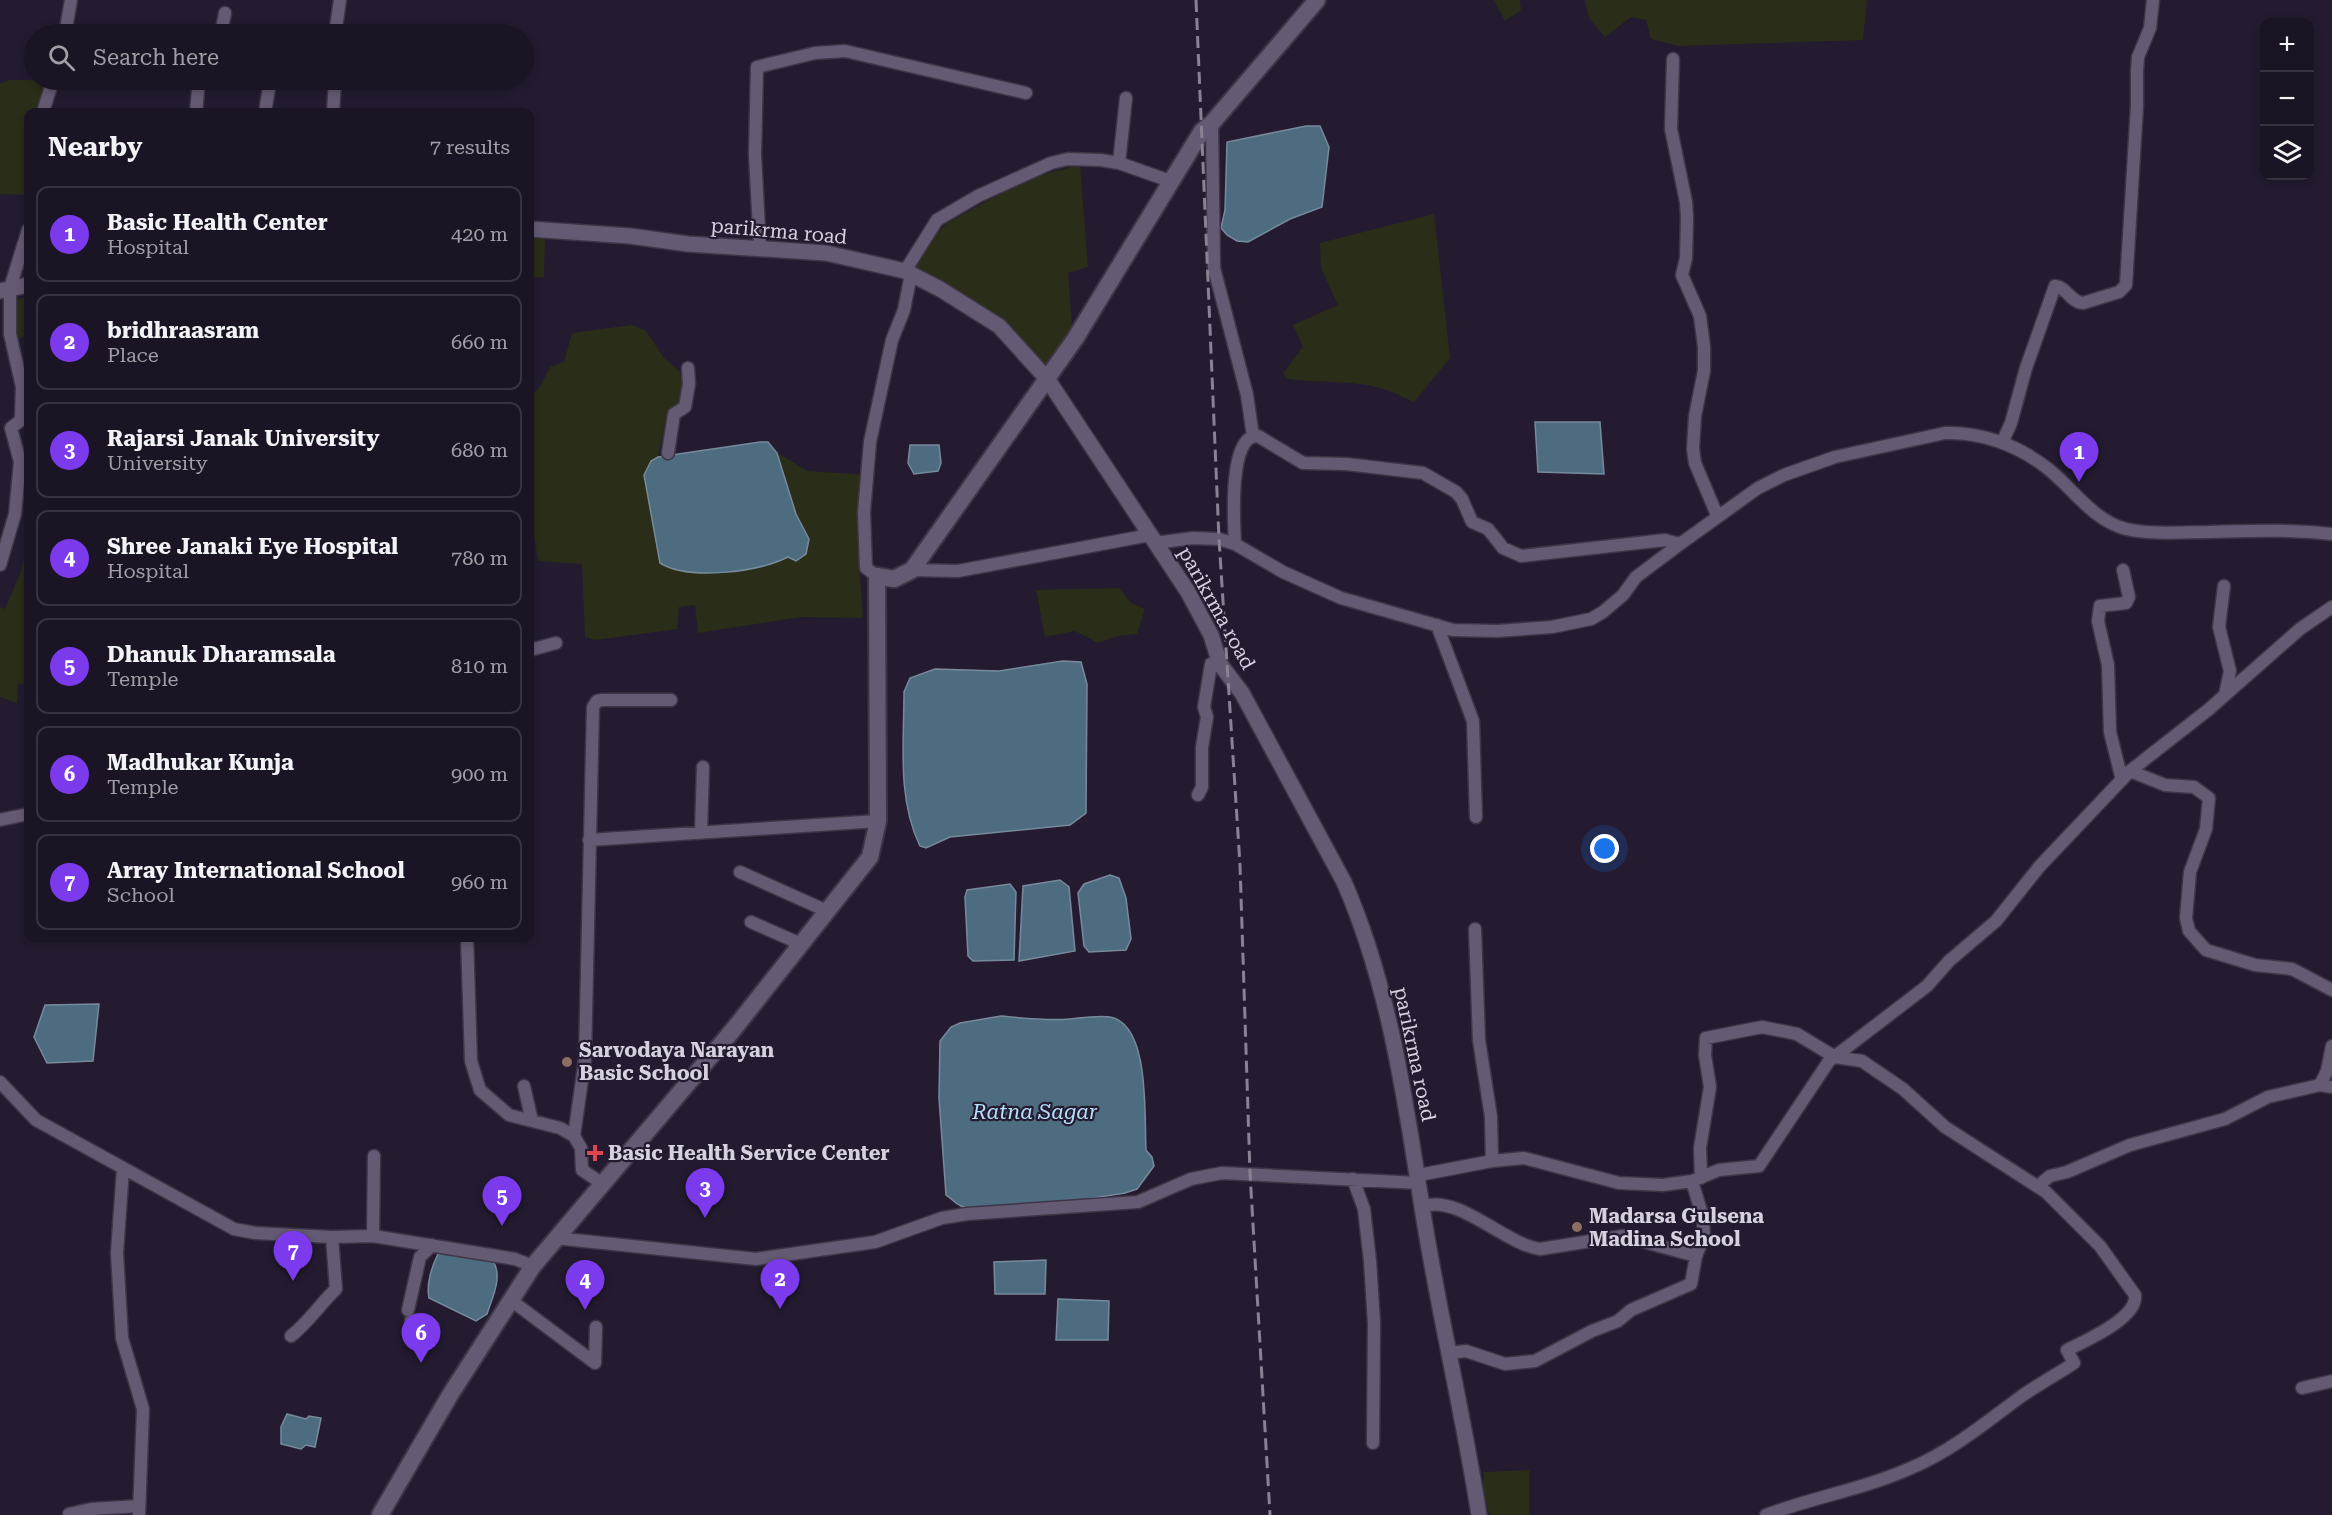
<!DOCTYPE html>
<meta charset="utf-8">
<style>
:root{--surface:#1b1424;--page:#282131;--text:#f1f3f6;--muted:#a09ea6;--line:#393341;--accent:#7c3aed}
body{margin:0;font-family:"Roboto Serif",serif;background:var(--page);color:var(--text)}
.controls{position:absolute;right:18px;top:18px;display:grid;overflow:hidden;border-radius:12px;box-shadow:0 3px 9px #0003}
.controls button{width:54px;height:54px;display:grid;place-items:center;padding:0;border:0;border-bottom:2px solid var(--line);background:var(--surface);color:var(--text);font:30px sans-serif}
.you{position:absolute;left:1605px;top:849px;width:21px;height:21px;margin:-15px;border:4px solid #fff;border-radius:50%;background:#1a73e8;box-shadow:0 0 0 9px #1a73e833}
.badge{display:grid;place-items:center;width:39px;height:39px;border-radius:50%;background:var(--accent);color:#fff;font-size:20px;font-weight:700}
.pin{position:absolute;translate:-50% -50px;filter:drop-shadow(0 2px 3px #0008)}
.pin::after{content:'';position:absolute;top:32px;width:21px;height:18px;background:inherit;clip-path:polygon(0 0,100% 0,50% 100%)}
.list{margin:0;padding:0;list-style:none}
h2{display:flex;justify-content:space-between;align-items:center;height:78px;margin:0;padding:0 24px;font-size:26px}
h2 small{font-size:20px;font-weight:400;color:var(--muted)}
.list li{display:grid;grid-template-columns:39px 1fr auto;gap:18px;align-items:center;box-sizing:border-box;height:96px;margin:0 12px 12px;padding:0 12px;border:2px solid var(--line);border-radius:12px}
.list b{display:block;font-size:22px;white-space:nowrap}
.list p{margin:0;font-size:20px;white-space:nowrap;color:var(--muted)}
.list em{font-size:20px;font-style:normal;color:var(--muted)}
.icon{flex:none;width:33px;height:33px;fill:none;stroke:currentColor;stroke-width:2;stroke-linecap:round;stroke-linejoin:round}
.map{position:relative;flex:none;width:2332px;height:1515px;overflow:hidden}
.search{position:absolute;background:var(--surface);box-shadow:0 3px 9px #0003;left:24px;top:24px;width:510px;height:66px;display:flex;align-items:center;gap:15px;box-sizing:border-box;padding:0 21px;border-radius:33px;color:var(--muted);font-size:22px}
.panel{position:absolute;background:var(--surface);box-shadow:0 3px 9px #0003;left:24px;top:108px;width:510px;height:834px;border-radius:12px}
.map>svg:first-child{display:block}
</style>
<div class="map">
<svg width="2332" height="1515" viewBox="0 0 2332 1515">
<rect width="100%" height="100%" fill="#241b30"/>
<path fill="#2a2d17" d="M1494,0H1520L1521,10L1505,21Z
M1585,0H1867L1863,40L1678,46L1651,39L1646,20L1631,17L1605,37L1589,18Z
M9,80H47L38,112H28L27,195L0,194V84Z
M1080,165L1088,267L1068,273L1072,325L1046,371L1011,327L971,300L912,268L921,251L947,223L1029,178Z
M1434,214L1450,358L1414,402C1404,398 1394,392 1384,389C1355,380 1318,383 1287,379L1283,373L1303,347L1293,325L1338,305L1321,268L1320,243Z
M545,237L544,277L530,278V238Z
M28,296V335L17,339V300Z
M632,325L646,331L664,358L680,372L682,383L679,405L667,413L658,457L651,461L644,475L660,562L668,567L773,564L788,557L809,539L796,514L777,453L808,471L868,475L859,564L863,618L801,617L698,633L695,605L679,607L677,629L596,640L585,637L582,564L538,561L530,511V397L541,385L550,367L564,362L572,333Z
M28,534V683L18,684L17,703L0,697V607L5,609L21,572Z
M1119,588L1131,603L1145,609L1137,634L1117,636L1098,643L1075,631L1045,637L1036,590Z
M1529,1470V1515H1489L1483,1485L1484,1472Z"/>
<path fill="#4e6c80" stroke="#778a9c" stroke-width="1.5" d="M1306,126H1320L1329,147L1322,207L1290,219L1248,242L1237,241L1227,235L1221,228L1225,210L1227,142Z
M1535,422H1600L1604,474L1538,472Z
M760,442H768L777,453L796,514L809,539L806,554L796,561L788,557C758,572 689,581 660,563L644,475L651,461L658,457Z
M910,445H939L941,463L938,471L914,474L908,463Z
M1063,661L1081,662L1087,684L1086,813L1070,825L950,837L926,848L920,846C897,799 904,743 904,692L910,678L935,669L999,671Z
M1110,875L1119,878L1126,898L1131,939L1126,950L1089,952L1084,946L1078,893L1084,884Z
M1060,880L1069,887L1075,951L1019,961L1023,886Z
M1010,884L1016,892L1014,960L973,961L968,956L965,897L967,890Z
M99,1004L93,1061L47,1063L34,1037L45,1005Z
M1001,1016C1023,1018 1047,1021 1070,1019C1080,1018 1100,1015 1110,1017C1151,1024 1144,1120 1146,1150L1152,1157L1154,1166L1137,1189L1125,1193C1092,1198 987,1217 961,1206C956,1204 951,1198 946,1195L939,1098L940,1041L951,1027L960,1023Z
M444,1253L492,1260C504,1275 492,1298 487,1314L476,1321L429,1298C426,1284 432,1266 438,1254Z
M1046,1260L1045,1294H995L994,1262Z
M1058,1299L1109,1301L1108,1340H1056Z
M287,1414L306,1419L309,1416L321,1418L315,1447L306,1445L301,1449L281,1444V1427Z"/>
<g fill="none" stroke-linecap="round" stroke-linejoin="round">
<defs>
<path id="minor" d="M65,34L71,0
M221,34L225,13
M335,34L340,0
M1673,59L1671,129L1686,202L1687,218L1686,258L1682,275L1700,316L1704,347V371L1695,416L1693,449L1695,463L1717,515
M43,112L53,80
M196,112L199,80
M265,112L270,82
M333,112L335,80
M1212,123L1214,268L1247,395L1253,436
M1119,163L1126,98
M760,248L755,155L757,67L815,53L845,51L1026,93
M905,271L937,220L978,196L1051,163L1068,159L1100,160L1119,163L1173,182
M2002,443L2011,423L2026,368L2055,286C2067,287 2070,302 2083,303L2119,292L2126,285L2137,106V71L2138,57L2150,28L2153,0
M668,453L674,414L685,407L689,384L688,368
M1155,543L1193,538L1219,539L1235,544L1283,572L1341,598L1453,630L1497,631L1552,627L1591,619L1603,612L1623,595L1636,577L1680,544L1758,488L1784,475L1835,457L1945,433C1981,432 2018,445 2047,468C2073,488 2092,520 2126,529C2153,535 2181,532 2208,532C2249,531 2291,529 2332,534
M1235,544C1234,523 1228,434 1258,436L1303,463L1346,464L1423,473L1456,492L1462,499L1472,522L1488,529L1503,548L1521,556L1665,540L1680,544
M0,565L15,514L20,462L11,428L21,420L22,387L10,334V288L28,230
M912,570L958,571L1150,535
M877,576L866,568L864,512L870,442L892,340L904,310L911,274
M2224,586L2219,627L2230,671L2225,695
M1437,625L1473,721L1476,817
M530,650L556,643
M2130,771L2165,785L2194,787L2209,798L2206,829L2190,872L2186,918L2189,931L2206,950L2255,965L2292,969L2332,990
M2122,780L2110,732L2108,665L2098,621L2100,606L2126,603L2129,597L2123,570
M1198,795L1202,787V747L1207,717L1204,707L1211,664H1220
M0,820L28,814
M701,832L703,767
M589,840L878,821
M740,872L827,911
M751,922L801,944
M1475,929L1479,1040L1491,1117L1492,1161
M467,938L471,1061L480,1090L509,1115L560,1128L574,1136L581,1148L582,1170L603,1184
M0,1082L36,1120L234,1229L255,1233L332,1237L373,1236L515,1259L533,1266
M2320,1085L2327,1071L2332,1046
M524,1086L532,1121
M574,1136L585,1059L593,707L597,701L602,700H671
M123,1168L117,1253L122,1338L143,1409L139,1515
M1419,1175L1492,1161L1524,1158L1619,1183L1663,1185L1692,1181L1719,1170L1759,1166L1829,1061L1927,986L1949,961L1996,921L2039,867L2130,771L2208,710L2300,629L2332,607
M1701,1178L1700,1148L1710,1087L1705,1055L1706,1038L1762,1027L1797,1034L1835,1057L1862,1061L1903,1089L1945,1127L2046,1192L2100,1246L2135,1295C2138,1318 2085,1341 2067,1350L2074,1363C2056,1375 2037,1385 2019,1398C1984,1424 1951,1451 1911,1468C1864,1489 1814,1497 1766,1515
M1353,1179L1364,1209L1370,1261L1374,1323L1373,1443
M2038,1186L2050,1176L2067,1172L2130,1145L2225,1119L2268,1097L2320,1085L2332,1087
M1422,1207C1456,1192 1506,1245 1540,1249L1623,1236L1696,1256
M373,1236L374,1156
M555,1238L756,1259L875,1242L942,1218L967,1214L1138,1202L1191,1179L1222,1173L1419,1183
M512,1301L595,1363
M408,1310L420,1257L432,1245
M411,1320L433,1327
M291,1336C309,1322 320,1304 336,1289L332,1237
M1449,1353L1466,1351L1505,1364L1535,1361L1592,1331L1618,1321L1631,1310L1691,1284L1696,1256L1704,1236L1703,1218L1692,1181
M595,1363L596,1327
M2302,1388L2332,1381
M69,1514L91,1509L139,1506"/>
<path id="tertiary" d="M530,229L630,236L688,244L826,253L905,271L940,289L999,326L1048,380L1188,592L1211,635L1220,664L1242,693L1344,882C1389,985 1405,1098 1422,1207C1438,1310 1463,1412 1479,1515
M0,291L28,285"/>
<path id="secondary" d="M380,1515L450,1395L533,1266L733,1030L870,857L878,821L877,576L894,579L912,570L1075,339L1202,131L1212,123L1317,0"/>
</defs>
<use href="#minor" stroke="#3e3647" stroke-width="15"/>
<use href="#tertiary" stroke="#3e3647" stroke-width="18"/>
<use href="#secondary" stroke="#3e3647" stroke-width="20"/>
<use href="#minor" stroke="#655a73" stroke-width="12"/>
<use href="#tertiary" stroke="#655a73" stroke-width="15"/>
<use href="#secondary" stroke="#655a73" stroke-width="16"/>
<path stroke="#898293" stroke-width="3" stroke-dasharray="12 6" stroke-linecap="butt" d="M1196,0L1219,539L1240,865L1250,1173L1270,1515"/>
</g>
<g fill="#8d6e63" stroke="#241b30" stroke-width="2">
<circle cx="567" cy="1062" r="6"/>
<circle cx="1577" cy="1227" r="6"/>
</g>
<path fill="#e0444e" stroke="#241b30" stroke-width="2" d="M592 1144h6v6h6v6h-6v6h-6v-6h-6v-6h6z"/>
<g text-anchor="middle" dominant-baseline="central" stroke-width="4.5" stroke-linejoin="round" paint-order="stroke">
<g font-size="20" fill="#d7d1df" stroke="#241b30">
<text transform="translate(779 231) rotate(5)">parikrma road</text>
<text transform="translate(1217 608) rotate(61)">parikrma road</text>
<text transform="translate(1415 1054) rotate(78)">parikrma road</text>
</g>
<g font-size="20" font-weight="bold" fill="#d7d1df" stroke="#241b30" text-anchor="start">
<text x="579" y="1050">Sarvodaya Narayan<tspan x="579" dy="23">Basic School</tspan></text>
<text x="608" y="1153">Basic Health Service Center</text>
<text x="1589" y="1216">Madarsa Gulsena<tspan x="1589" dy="23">Madina School</tspan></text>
</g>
<g font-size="21" font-style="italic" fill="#b3e0fd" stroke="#241b30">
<text x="1035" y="1112">Ratna Sagar</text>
</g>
</g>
</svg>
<div class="controls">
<button>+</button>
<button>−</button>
<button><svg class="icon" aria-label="layers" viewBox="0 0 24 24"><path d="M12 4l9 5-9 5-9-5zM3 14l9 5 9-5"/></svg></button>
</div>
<div class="you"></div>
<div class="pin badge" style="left:2079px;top:482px">1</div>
<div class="pin badge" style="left:780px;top:1309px">2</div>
<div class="pin badge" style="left:705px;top:1218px">3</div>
<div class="pin badge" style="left:585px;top:1310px">4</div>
<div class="pin badge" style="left:502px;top:1226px">5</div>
<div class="pin badge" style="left:421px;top:1363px">6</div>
<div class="pin badge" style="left:293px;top:1281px">7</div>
<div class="search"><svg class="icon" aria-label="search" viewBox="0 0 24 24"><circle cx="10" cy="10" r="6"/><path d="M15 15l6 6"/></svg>Search here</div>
<section class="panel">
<h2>Nearby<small>7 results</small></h2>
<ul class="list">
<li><span class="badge">1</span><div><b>Basic Health Center</b><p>Hospital</p></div><em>420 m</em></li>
<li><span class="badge">2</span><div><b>bridhraasram</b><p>Place</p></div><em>660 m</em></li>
<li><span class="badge">3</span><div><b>Rajarsi Janak University</b><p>University</p></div><em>680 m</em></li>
<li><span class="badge">4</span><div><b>Shree Janaki Eye Hospital</b><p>Hospital</p></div><em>780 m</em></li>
<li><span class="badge">5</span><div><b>Dhanuk Dharamsala</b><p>Temple</p></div><em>810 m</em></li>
<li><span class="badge">6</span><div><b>Madhukar Kunja</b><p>Temple</p></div><em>900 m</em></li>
<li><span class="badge">7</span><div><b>Array International School</b><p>School</p></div><em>960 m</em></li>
</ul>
</section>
</div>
